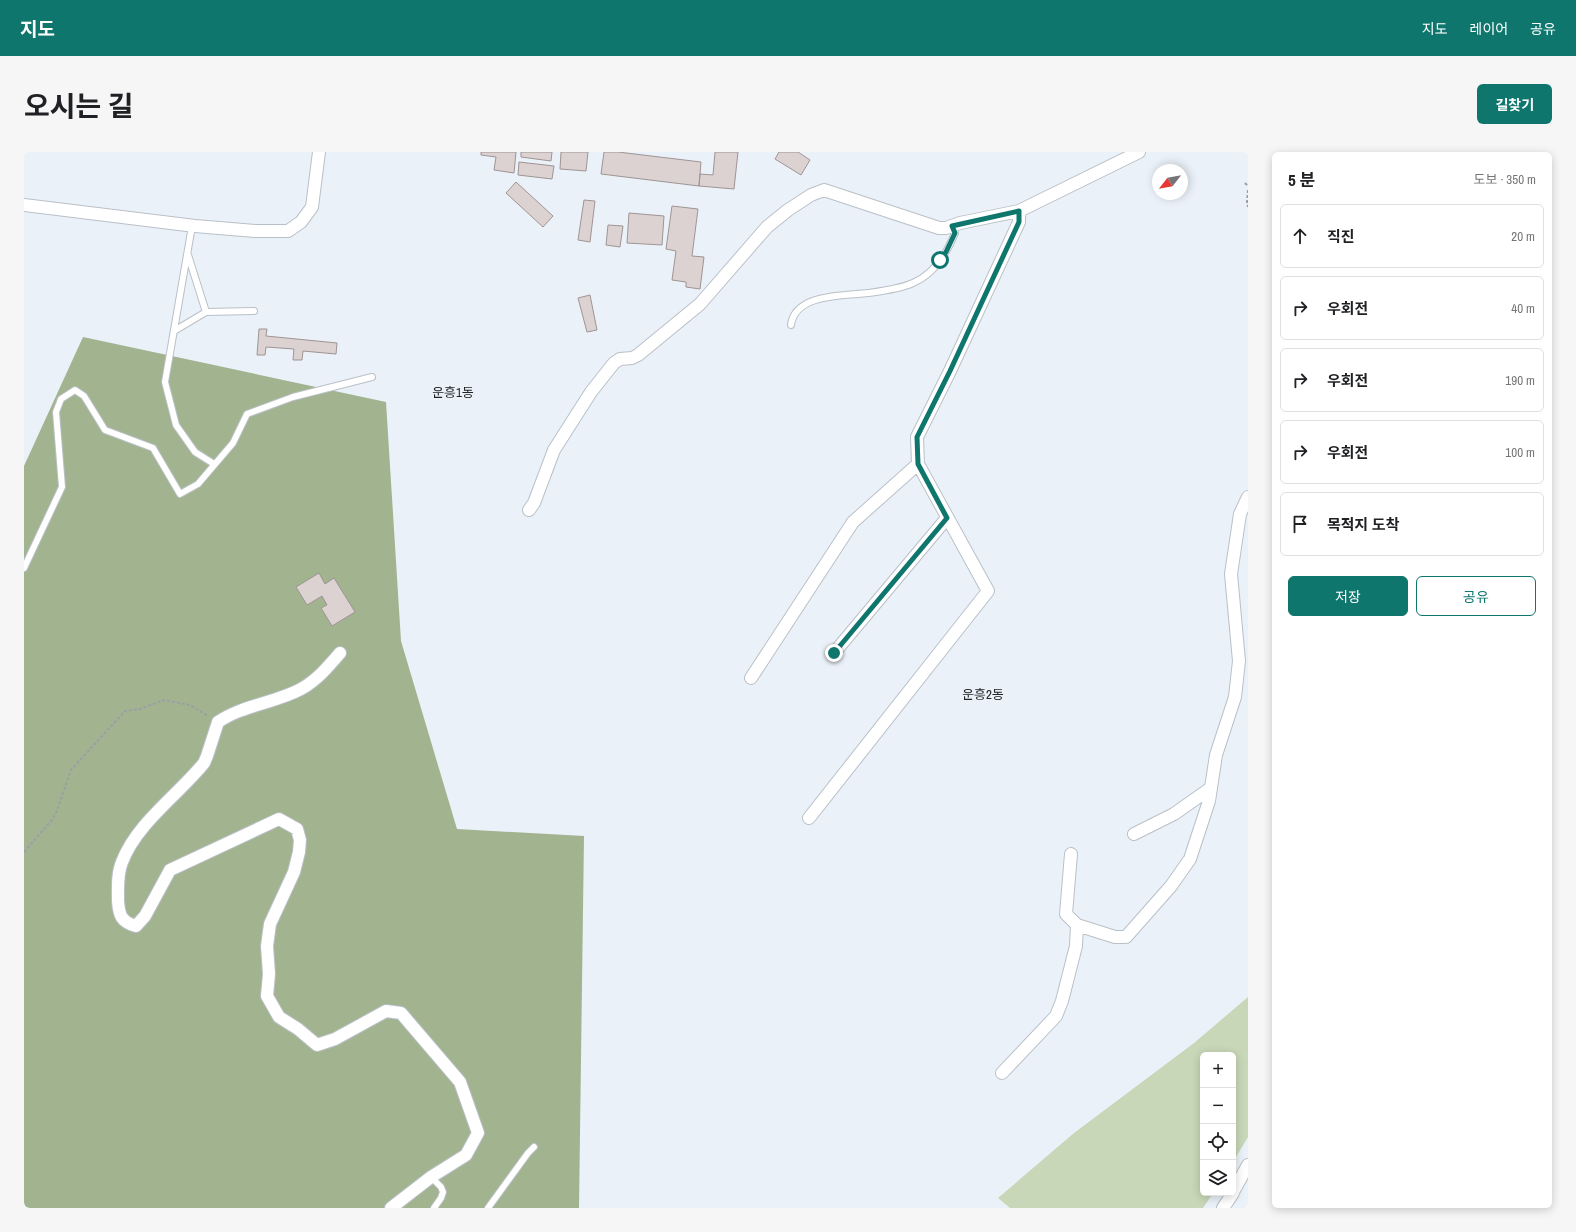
<!DOCTYPE html>
<html lang="ko">
<meta charset="utf-8">
<style>
:root{--surface:#fff;--page:#f6f6f6;--text:#202124;--muted:#757577;--line:#e0e0e0;--accent:#0f766e}
body{margin:0;font-family:"Archivo Narrow","Noto Sans KR",sans-serif;background:var(--page);color:var(--text)}
.controls{position:absolute;right:12px;bottom:12px;display:grid;overflow:hidden;border-radius:6px;box-shadow:0 2px 10px #0003}
.controls button{width:36px;height:36px;display:grid;place-items:center;padding:0;border:0;border-bottom:1px solid var(--line);background:var(--surface);color:var(--text);font:20px sans-serif}
.compass{position:absolute;left:1128px;top:12px;width:36px;height:36px;border-radius:50%;background:var(--surface);box-shadow:0 2px 10px #0003;rotate:239deg}
.stop{position:absolute;width:12px;height:12px;margin:-9px;border:3px solid #0f766e;border-radius:50%;background:#fff}
.stop.end{background:#0f766e;border-color:#fff;box-shadow:0 1px 4px #0008}
.list{margin:0;padding:0;list-style:none}
h2{display:flex;justify-content:space-between;align-items:center;height:52px;margin:0;padding:0 16px;font-size:17px}
h2 small{font-size:13px;font-weight:400;color:var(--muted)}
.list li{display:grid;grid-template-columns:26px 1fr auto;gap:12px;align-items:center;box-sizing:border-box;height:64px;margin:0 8px 8px;padding:0 8px;border:1px solid var(--line);border-radius:6px}
.list b{display:block;font-size:15px;white-space:nowrap}
.list em{font-size:13px;font-style:normal;color:var(--muted)}
.actions{display:flex;gap:8px;padding:12px 16px}
.actions a{flex:1;padding:9px 0;border:1px solid var(--accent);border-radius:6px;text-align:center;font-size:14px;color:var(--accent)}
.actions .main{background:var(--accent);color:#fff}
.icon{flex:none;width:22px;height:22px;fill:none;stroke:currentColor;stroke-width:2;stroke-linecap:round;stroke-linejoin:round}
.map{position:relative;flex:none;width:1224px;height:1056px;overflow:hidden;border-radius:6px}
header{display:flex;align-items:center;gap:24px;box-sizing:border-box;height:56px;padding:0 20px;background:var(--accent);color:#fff}
header strong{font-size:19px}
nav{display:flex;gap:22px;margin-inline-start:auto;font-size:14px}
.intro{display:flex;align-items:center;justify-content:space-between;box-sizing:border-box;height:96px;padding:0 24px}
h1{margin:0;font-size:28px}
.button{padding:10px 18px;border-radius:6px;background:var(--accent);color:#fff;font-size:14px;font-weight:700}
main{display:flex;gap:24px;padding:0 24px}
aside{flex:1;background:var(--surface);border-radius:6px;box-shadow:0 2px 10px #0003}
.map>svg:first-child{display:block}
</style>
<header>
<strong>지도</strong>
<nav><a>지도</a><a>레이어</a><a>공유</a></nav>
</header>
<div class="intro"><h1>오시는 길</h1><a class="button">길찾기</a></div>
<main>
<div class="map">
<svg width="1224" height="1056" viewBox="0 0 1224 1056">
<rect width="100%" height="100%" fill="#ebf1f8"/>
<path fill="#c8d7b8" d="M1224,845V985L1209,1010V903H1179V1041H1189L1179,1056H986L974,1046L1050,981L1170,891Z"/>
<path fill="#a2b390" d="M59,185L362,250L377,489L433,677L560,684L555,1056H0V314Z"/>
<path fill="#dcd2d1" stroke="#9e9493" d="M457,0H492L490,21L470,18L472,5L457,3Z
M497,0H528L527,9L497,5Z
M537,0H564L562,19L536,17Z
M580,0H594L677,10L675,34L577,22Z
M691,0H714L710,37L675,34L676,22L689,23Z
M755,0H774L786,8L777,23L751,7Z
M495,10L530,14L528,27L494,23Z
M492,30L529,64L519,75L482,41Z
M560,48L571,49L566,90L554,88Z
M648,54L674,57L668,104L680,105L676,137L662,135V130L648,128L652,99L642,97Z
M605,61L640,64L638,93L603,91Z
M584,73L599,74L596,95L582,93Z
M566,143L573,178L563,180L554,146Z
M235,177H243L242,184L313,191L312,202L279,199L278,208H269L270,197L242,195L241,203H233Z
M295,421L301,432L310,426L331,460L308,474L297,456L303,453L298,444L283,453L272,435Z"/>
<g fill="none" stroke-linecap="round" stroke-linejoin="round">
<defs>
<path id="service" d="M168,74L141,230L152,273L171,300L190,312
M164,103L182,160
M767,173C771,141 821,144 844,141C859,139 876,137 889,131C910,122 923,101 931,81L928,74
M150,179L182,160L230,159
M0,416L38,335L32,260L37,247L51,238L60,244L81,278L129,296L156,342L174,332L209,291L223,262L269,245L348,225
M407,1025L417,1035L419,1040L417,1046L410,1056
M464,1056L504,1001L510,995"/>
<path id="minor" d="M0,53L171,74L231,79H264L277,70L288,55L295,0
M505,358L510,351L530,298L567,240L590,211L596,207L608,206L614,203L676,152L743,75L764,58L787,43L800,38L915,76H922L936,71L995,59L1115,0
M316,501C304,515 293,528 277,537C251,551 219,553 194,570L183,604L180,611C154,643 113,671 98,710C93,722 94,736 94,749C95,763 97,770 112,774L121,764L146,718L255,667L273,677L276,688L275,700L270,720L246,772L243,794L245,822L243,844L255,865L274,877L293,893L311,887L362,859L377,861L436,930L454,981L442,1003L407,1025L367,1056
M810,501L923,366
M727,526L829,370L894,312
M785,666L964,439L894,312L893,285L926,219L995,70V59
M1110,682L1150,662L1187,636
M1053,773L1091,785H1102L1147,734L1166,707L1185,649L1192,603L1211,545L1215,509L1207,422L1216,362L1224,345
M978,921L1032,864L1038,849L1052,794L1053,773L1042,762L1047,702
M1209,1040L1224,1013
M1199,1056L1209,1041"/>
</defs>
<use href="#service" stroke="#bac0c7" stroke-width="8"/>
<use href="#minor" stroke="#bac0c7" stroke-width="14"/>
<path stroke="#9b9fa4" stroke-width="2" stroke-dasharray="3 2" stroke-linecap="butt" d="M1221,31L1224,34
M1224,38L1223,50L1224,55
M0,700L27,669L32,661L47,618L101,559L116,557L140,548L166,553L184,564"/>
<use href="#service" stroke="#fff" stroke-width="6"/>
<use href="#minor" stroke="#fff" stroke-width="12"/>
</g>
<g fill="none" stroke-linecap="round" stroke-linejoin="round">
<path stroke="#0f766e" stroke-width="5" d="M810,501L923,366L894,312L893,285L926,219L995,70V59L928,74L931,81L922,100L916,108"/>
</g>
<g text-anchor="middle" dominant-baseline="central" stroke-width="3" stroke-linejoin="round" paint-order="stroke">
<g font-size="13" fill="#212325" stroke="#ebf1f8">
<text x="429" y="240">운흥1동</text>
<text x="959" y="542">운흥2동</text>
</g>
</g>
</svg>
<div class="controls">
<button>+</button>
<button>−</button>
<button><svg class="icon" aria-label="locate" viewBox="0 0 24 24"><circle cx="12" cy="12" r="6"/><path d="M12 2v4M12 18v4M2 12h4M18 12h4"/></svg></button>
<button><svg class="icon" aria-label="layers" viewBox="0 0 24 24"><path d="M12 4l9 5-9 5-9-5zM3 14l9 5 9-5"/></svg></button>
</div>
<svg class="compass" viewBox="-18 -18 36 36"><path d="M0-13l5 13h-10z" fill="#e53935"/><path d="M0 13l5-13h-10z" fill="#757577"/></svg>
<div class="stop" style="left:916px;top:108px"></div>
<div class="stop end" style="left:810px;top:501px"></div>
</div>
<aside>
<h2>5 분<small>도보 · 350 m</small></h2>
<ul class="list">
<li><svg class="icon" aria-label="ahead" viewBox="0 0 24 24"><path d="M12 20V5M6 11l6-6 6 6"/></svg><div><b>직진</b></div><em>20 m</em></li>
<li><svg class="icon" aria-label="right" viewBox="0 0 24 24"><path d="M7 20v-9h11M14 6l5 5-5 5"/></svg><div><b>우회전</b></div><em>40 m</em></li>
<li><svg class="icon" aria-label="right" viewBox="0 0 24 24"><path d="M7 20v-9h11M14 6l5 5-5 5"/></svg><div><b>우회전</b></div><em>190 m</em></li>
<li><svg class="icon" aria-label="right" viewBox="0 0 24 24"><path d="M7 20v-9h11M14 6l5 5-5 5"/></svg><div><b>우회전</b></div><em>100 m</em></li>
<li><svg class="icon" aria-label="arrive" viewBox="0 0 24 24"><path d="M6 21V4h12l-3 4 3 4H6"/></svg><div><b>목적지 도착</b></div></li>
</ul>
<div class="actions"><a class="main">저장</a><a>공유</a></div>
</aside>
</main>
